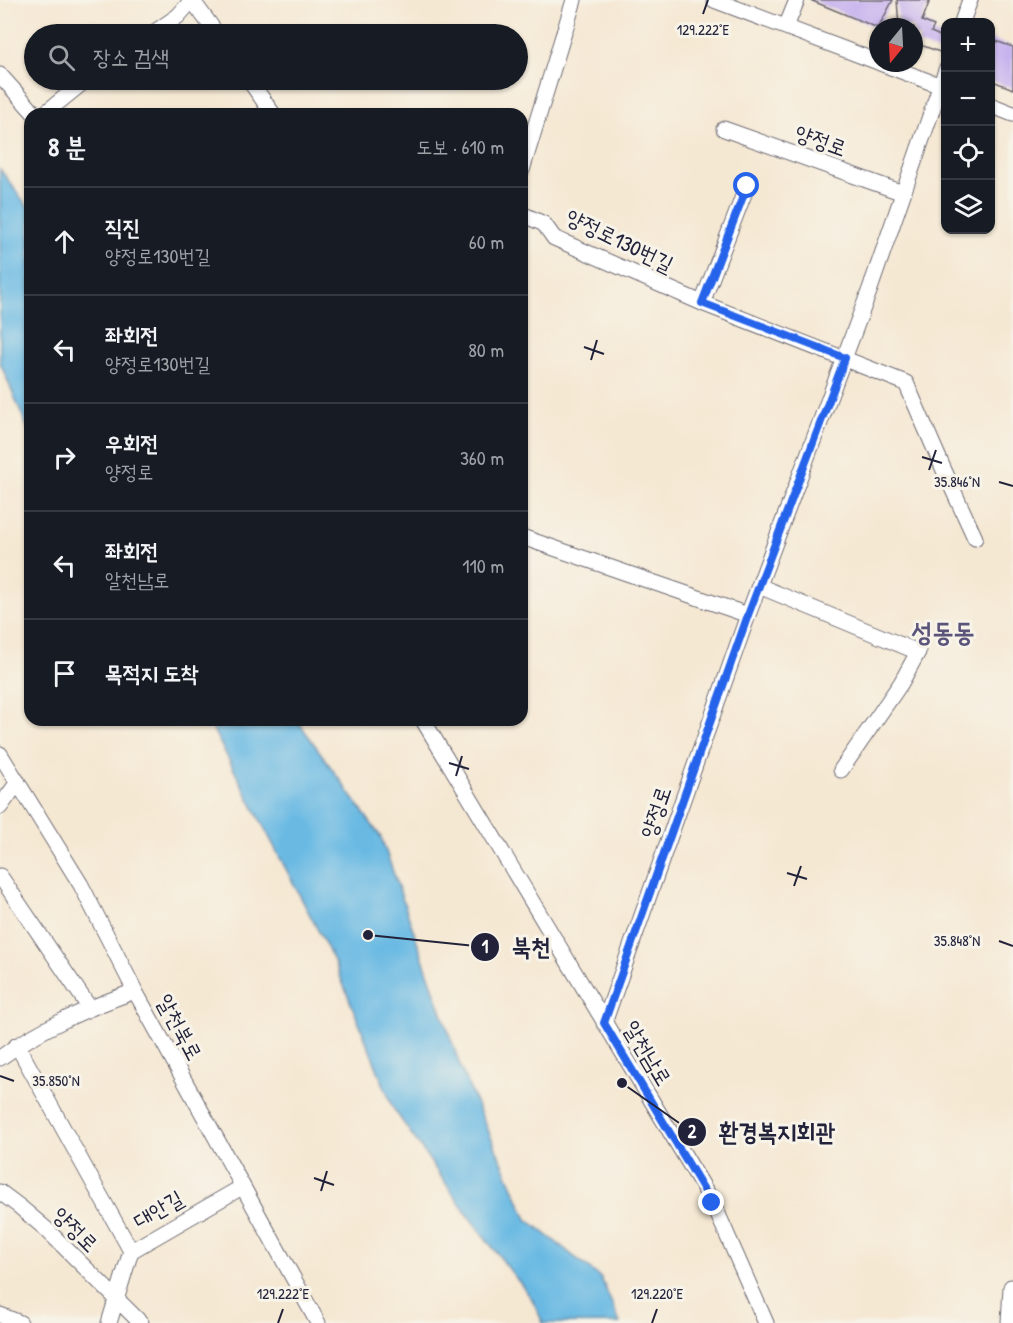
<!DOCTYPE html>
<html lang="ko">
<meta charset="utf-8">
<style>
:root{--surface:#171b24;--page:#20242c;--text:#f1f3f6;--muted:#9ea1a6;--line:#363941}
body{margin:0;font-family:"Patrick Hand","Poor Story",sans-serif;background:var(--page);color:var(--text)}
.controls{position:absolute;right:18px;top:18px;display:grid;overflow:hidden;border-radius:12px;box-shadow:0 2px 4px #0004}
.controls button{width:54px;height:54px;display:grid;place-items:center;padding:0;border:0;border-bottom:2px solid var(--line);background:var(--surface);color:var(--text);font:30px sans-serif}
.compass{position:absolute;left:869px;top:18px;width:54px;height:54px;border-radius:50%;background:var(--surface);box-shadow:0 2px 4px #0004;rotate:198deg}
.stop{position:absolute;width:18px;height:18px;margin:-14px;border:4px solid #2563eb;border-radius:50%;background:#fff}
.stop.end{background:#2563eb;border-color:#fff;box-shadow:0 2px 6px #0008}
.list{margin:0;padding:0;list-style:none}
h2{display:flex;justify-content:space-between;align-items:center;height:78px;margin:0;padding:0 24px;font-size:26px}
h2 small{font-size:20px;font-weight:400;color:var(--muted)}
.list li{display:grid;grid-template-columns:39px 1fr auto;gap:18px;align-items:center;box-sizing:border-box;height:108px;padding:0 24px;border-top:2px solid var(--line)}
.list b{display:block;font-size:22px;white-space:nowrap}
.list p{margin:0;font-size:20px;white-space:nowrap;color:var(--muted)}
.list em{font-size:20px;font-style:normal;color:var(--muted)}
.icon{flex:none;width:33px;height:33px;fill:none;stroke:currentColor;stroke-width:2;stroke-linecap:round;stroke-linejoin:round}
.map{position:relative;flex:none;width:1013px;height:1323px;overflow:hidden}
.search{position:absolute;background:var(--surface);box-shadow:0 2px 4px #0004;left:24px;top:24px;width:504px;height:66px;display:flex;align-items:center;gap:15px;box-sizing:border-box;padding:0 21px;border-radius:33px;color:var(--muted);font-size:22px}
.panel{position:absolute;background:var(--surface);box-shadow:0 2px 4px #0004;left:24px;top:108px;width:504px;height:618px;border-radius:18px}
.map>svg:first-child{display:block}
</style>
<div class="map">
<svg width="1013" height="1323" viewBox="0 0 1013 1323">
<rect width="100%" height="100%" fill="#f7f3e8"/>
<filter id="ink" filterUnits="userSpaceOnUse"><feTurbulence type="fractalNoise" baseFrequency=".0167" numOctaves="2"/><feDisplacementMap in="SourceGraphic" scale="12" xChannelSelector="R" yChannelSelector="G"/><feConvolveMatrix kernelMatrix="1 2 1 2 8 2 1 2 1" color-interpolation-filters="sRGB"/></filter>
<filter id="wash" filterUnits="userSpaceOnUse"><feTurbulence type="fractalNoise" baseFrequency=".008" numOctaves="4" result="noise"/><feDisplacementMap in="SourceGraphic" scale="24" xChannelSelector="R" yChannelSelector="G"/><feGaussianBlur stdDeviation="1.35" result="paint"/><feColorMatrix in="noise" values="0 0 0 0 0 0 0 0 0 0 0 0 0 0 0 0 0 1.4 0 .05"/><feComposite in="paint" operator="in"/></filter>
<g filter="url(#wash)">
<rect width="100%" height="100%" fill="#f5e8d3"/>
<path fill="#69b9e3" stroke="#466e8f" stroke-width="1.5" d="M0,169L30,210V434L0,362Z
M208,720H297L381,837L462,1071L527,1219L601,1278L620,1323H543L532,1299L467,1214L393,1108L334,961Z"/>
<g id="blocks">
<path fill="#c3aeef" d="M810,0H893L878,28Z
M897,0H930L922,21L934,26L931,32L945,38V54L918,44L920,37L914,36V27H899Z
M990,39L1013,47V89L990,80Z"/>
</g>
</g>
<g filter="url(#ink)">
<use href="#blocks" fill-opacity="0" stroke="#6c6770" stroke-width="1.5"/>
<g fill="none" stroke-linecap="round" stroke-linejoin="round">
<defs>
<path id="minor" d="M192,0L217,34
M714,0L878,62
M962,22L970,0
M786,27L797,0
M152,34L178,16L192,0
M880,63L946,88
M0,75L35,114
M249,80L273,114
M990,105L1013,114
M44,114L86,80
M724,129L903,193
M522,170L574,0
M522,214L544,224L554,238L702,303L906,383L943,468L975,538
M702,303L747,186
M522,537L748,615
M759,586L918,652L901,683L841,770
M423,720L713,1203L766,1323
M0,754L81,885L135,991L318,1323
M0,807L18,782
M0,876L89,1007
M604,1023L748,615L870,289L946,70
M17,1045L131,1251
M0,1058C40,1028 88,1008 135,991
M0,1192L20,1207L46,1229L141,1323
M0,1315L20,1323
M109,1323L131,1251L242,1187
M1009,1323L1011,1287"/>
</defs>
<use href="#minor" stroke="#6c6770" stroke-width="17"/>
<use href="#minor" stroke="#fff" stroke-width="15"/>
</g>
</g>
<g fill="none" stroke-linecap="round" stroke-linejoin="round" filter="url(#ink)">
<path stroke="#2563eb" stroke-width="8" d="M712,1203L604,1023L748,615L845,358L702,303L747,186"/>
</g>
<path fill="none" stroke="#22223b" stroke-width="2" d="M703,14L708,0M584,347L604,354M591,360L597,340M922,457L942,463M929,470L936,450M999,482L1013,486M449,763L469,769M456,776L462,756M787,873L807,879M794,886L801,866M999,941L1013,946M0,1076L14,1081M314,1178L334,1185M321,1191L327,1171M278,1323L283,1309M652,1323L657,1309"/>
<g text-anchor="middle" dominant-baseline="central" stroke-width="6" stroke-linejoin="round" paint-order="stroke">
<g font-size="22" fill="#22223b" stroke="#f7f3e8">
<text transform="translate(821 140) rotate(20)">양정로</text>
<text transform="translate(620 240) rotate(26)">양정로130번길</text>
<text transform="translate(655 812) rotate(-71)">양정로</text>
<text transform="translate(180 1027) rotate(62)">알천북로</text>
<text transform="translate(648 1053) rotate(59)">알천남로</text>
<text transform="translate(158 1209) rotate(-30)">대안길</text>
<text transform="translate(76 1229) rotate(45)">양정로</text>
</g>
<g font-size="26" font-weight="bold" fill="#5a537a" stroke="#f7f3e8">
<text x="943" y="631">성동동</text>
</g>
</g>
<g font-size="15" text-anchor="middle" fill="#22223b" stroke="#f7f3e8" stroke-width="6" stroke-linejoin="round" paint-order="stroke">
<text x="703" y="35">129.222°E</text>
<text x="957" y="487">35.846°N</text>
<text x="957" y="946">35.848°N</text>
<text x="56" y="1086">35.850°N</text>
<text x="283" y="1299">129.222°E</text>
<text x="657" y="1299">129.220°E</text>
</g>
<path fill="none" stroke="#22223b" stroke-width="2" d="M368 935L485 947M622 1083L692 1132"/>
<g fill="#22223b" stroke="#f7f3e8" stroke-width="2">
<circle cx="368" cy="935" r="6"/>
<circle cx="622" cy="1083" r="6"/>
<circle cx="485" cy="947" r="15"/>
<circle cx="692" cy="1132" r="15"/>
</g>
<g font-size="18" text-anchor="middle" font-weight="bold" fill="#fff">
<text x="485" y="953">1</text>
<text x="692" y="1138">2</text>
</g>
<g font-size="24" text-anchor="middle" font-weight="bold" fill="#22223b" stroke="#f7f3e8" stroke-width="6" stroke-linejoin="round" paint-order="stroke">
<text x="531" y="955">북천</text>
<text x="777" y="1140">환경복지회관</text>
</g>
</svg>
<div class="controls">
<button>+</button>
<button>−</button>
<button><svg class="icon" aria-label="locate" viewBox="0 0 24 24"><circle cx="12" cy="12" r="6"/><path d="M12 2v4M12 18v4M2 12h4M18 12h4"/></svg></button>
<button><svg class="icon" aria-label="layers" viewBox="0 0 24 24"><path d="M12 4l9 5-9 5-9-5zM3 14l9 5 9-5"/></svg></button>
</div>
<svg class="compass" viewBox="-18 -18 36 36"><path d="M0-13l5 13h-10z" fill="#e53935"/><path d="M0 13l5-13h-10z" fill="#9ea1a6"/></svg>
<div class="stop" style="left:747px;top:186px"></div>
<div class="stop end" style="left:712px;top:1203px"></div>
<div class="search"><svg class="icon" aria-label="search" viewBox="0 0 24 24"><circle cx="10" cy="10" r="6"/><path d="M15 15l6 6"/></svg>장소 검색</div>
<section class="panel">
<h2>8 분<small>도보 · 610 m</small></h2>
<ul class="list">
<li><svg class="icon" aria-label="ahead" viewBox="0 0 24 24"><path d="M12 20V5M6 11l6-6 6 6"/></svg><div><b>직진</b><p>양정로130번길</p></div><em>60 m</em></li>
<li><svg class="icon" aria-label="left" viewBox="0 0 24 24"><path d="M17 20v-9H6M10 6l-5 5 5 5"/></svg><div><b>좌회전</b><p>양정로130번길</p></div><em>80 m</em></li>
<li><svg class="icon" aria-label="right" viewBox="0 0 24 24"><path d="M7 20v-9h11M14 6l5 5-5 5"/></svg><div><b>우회전</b><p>양정로</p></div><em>360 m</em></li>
<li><svg class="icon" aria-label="left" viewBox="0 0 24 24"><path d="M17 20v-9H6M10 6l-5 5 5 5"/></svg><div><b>좌회전</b><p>알천남로</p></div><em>110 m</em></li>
<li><svg class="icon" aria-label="arrive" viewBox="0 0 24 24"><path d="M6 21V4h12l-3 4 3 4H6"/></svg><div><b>목적지 도착</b></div></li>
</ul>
</section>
</div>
